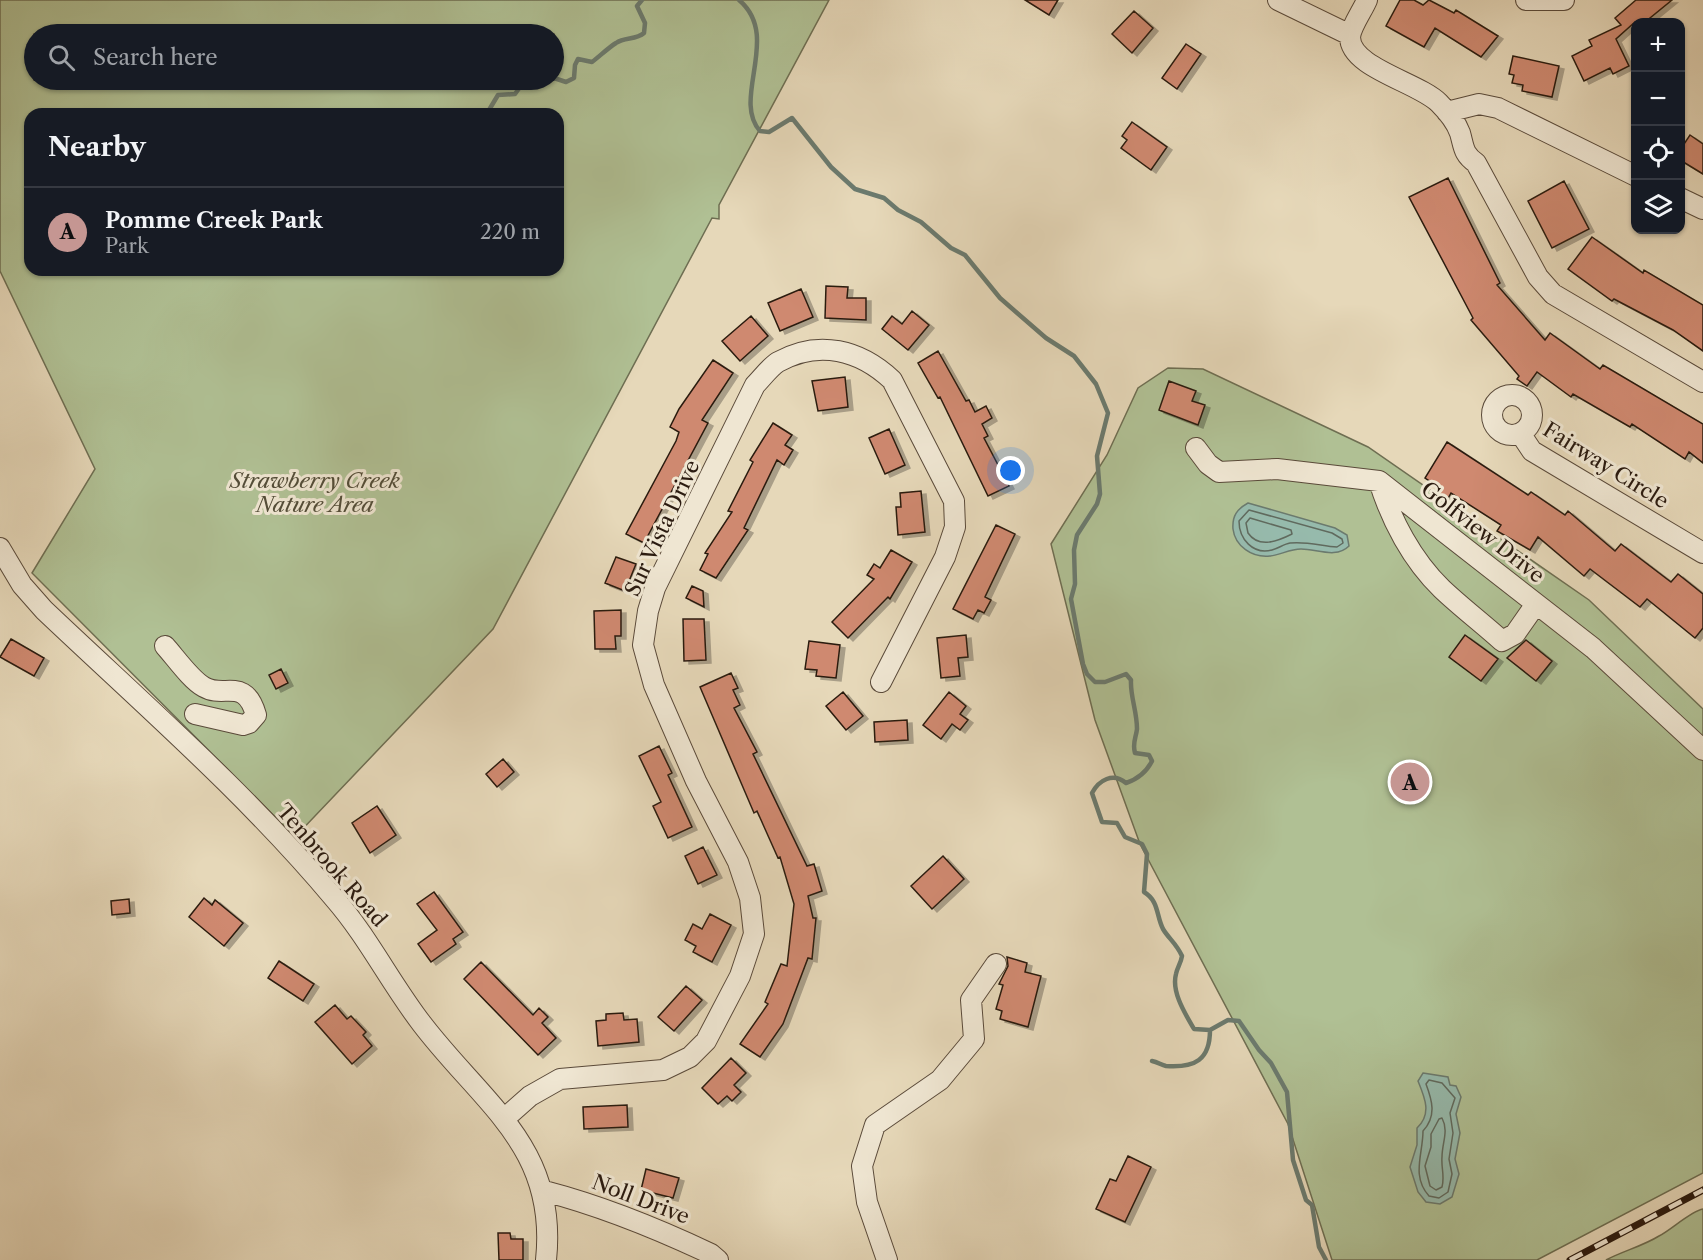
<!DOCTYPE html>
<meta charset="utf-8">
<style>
:root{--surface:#171b24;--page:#20242c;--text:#f1f3f6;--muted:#9ea1a6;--line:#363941;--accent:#c59692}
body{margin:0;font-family:"Libre Caslon Text",serif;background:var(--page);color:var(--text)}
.controls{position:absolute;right:18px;top:18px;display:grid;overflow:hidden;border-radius:12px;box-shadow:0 2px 4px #0004}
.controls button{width:54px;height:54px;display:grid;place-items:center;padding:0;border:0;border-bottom:2px solid var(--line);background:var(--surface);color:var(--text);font:30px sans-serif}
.you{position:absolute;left:1011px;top:471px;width:21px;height:21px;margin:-15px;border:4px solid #fff;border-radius:50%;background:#1a73e8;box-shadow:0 0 0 9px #1a73e833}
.badge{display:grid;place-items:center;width:39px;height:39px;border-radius:50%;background:var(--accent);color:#111;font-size:20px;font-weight:700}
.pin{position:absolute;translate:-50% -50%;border:3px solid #fff;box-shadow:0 2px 6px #0006}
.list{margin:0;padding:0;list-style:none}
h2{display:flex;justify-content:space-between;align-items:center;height:78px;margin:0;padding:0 24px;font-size:26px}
h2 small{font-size:20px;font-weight:400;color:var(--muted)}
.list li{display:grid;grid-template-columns:39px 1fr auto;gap:18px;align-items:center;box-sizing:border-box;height:90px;padding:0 24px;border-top:2px solid var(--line)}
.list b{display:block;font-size:22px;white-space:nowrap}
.list p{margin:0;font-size:20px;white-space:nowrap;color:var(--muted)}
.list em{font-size:20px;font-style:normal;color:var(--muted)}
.icon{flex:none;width:33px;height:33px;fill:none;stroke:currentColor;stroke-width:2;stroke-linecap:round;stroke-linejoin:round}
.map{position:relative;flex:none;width:1703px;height:1260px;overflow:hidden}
.search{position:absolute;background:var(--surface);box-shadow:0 2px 4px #0004;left:24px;top:24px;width:540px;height:66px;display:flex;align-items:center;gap:15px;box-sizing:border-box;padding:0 21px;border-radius:33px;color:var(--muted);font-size:22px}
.panel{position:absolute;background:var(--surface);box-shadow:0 2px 4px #0004;left:24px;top:108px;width:540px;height:168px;border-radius:18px}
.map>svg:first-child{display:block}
</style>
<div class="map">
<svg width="1703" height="1260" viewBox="0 0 1703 1260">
<defs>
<filter id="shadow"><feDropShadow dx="5" dy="3" stdDeviation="0" flood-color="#0004"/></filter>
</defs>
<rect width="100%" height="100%" fill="#e6d8b9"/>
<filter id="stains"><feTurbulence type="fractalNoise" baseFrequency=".00333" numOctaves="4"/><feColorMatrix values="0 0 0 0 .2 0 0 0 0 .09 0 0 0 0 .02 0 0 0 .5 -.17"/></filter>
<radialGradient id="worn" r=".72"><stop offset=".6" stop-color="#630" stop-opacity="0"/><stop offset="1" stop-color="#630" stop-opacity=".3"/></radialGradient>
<path fill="#b0c094" stroke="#6e6e52" stroke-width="1.5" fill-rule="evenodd" d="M0,0H829L719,205V219L712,218L493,629L295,837L32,573L95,469L0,271ZM34,34H554V80H34ZM30,114H558V270H30Z
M1168,368L1203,369L1368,447L1589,600L1703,709V1173L1537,1260H1332L1288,1124L1140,844L1095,720L1051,544L1107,455L1138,388Z
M1703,1209V1260H1606C1623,1251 1643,1246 1659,1236C1671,1230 1691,1211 1703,1209Z"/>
<path fill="#96baac" stroke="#6b7a6e" stroke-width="1.5" d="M1248,503L1335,528L1347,535L1349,546C1336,559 1317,549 1301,549C1289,549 1281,555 1270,556C1252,558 1235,546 1233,529C1232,516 1237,509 1248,503Z
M1423,1073L1448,1077L1450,1085L1456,1086L1461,1097L1456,1114L1460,1133L1455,1159L1459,1174L1452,1197L1440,1204L1426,1202L1418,1192L1410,1167L1417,1145V1128C1432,1114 1425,1098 1418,1081Z"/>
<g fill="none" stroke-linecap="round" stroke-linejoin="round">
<path stroke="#606a5e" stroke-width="1.5" d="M1249,510L1332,533L1342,539L1343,543L1337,547C1322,546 1306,541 1290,543C1284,544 1279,548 1272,550C1253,555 1239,539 1239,521Z
M1250,518L1291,530L1292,534C1278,541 1259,549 1248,533L1246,523Z
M1429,1080L1442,1083L1455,1098L1450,1113L1453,1133L1449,1159L1452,1174L1448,1192L1439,1198L1429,1196C1411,1176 1423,1154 1423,1131C1437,1116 1432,1100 1426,1084Z
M1442,1118C1449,1131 1442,1143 1442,1157C1441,1168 1445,1176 1442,1187L1436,1190L1430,1186L1425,1166L1431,1147V1134L1439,1119Z"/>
<path stroke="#6b7a6e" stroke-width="4.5" d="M739,0C782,36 731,99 760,131L769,132L792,118L831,167L855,189L884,198L898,210L921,222L951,248L965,255L1000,298L1046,338L1074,356L1096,384L1108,413L1097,456L1100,494L1097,504L1077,535L1074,550L1075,584L1071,599L1083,664L1087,674L1095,682H1105L1126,674L1131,680C1130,696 1137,711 1137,729C1136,738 1132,743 1135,753L1149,755L1152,761C1146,773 1138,779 1126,783C1113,772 1099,780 1092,793L1102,822L1117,823L1125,837L1142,844L1147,854L1144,892C1159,901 1156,915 1163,929C1169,939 1176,943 1182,956C1181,963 1177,968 1176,974C1171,992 1186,1015 1194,1029L1210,1030L1228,1020L1239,1021L1259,1050L1271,1063L1287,1092L1293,1160L1306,1200L1312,1205L1319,1247L1326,1260
M554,78L566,82L574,78L575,65L578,59L592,62C600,56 608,48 616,43C625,37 636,40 644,33L645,23L637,6L642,0
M542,80H548
M483,114L489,110L498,95L515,94L525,80
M1152,1061C1158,1062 1161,1065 1166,1066C1195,1068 1210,1060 1210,1030"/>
</g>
<path fill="#cf8970" stroke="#2b1b10" stroke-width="1.5" filter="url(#shadow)" d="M1025,0H1058L1049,15Z
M1400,0H1414L1423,5L1429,0L1454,13L1456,10L1498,36L1481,57L1435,28L1424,47L1386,26Z
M1636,0H1672L1645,22H1635L1616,39L1629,66L1613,74L1610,68L1584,81L1572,56L1592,46L1589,40L1621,25L1615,18Z
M1134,11L1153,28L1132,53L1112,34Z
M1186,44L1201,54L1177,89L1162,78Z
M1513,56L1559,66L1552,97L1522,91L1523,85L1512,83L1514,75L1509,74Z
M1132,122L1167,147L1151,170L1121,148L1127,140L1122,136Z
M1690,135L1703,144V174L1680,160V150Z
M1448,178L1500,283L1497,285L1545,340L1550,333L1600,369L1603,365L1703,424V463L1689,452L1685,459L1632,424L1630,427L1573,394L1571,397L1537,372L1527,386L1517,379L1519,376L1471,320L1473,318L1409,197Z
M1564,181L1589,229L1552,248L1528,201Z
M1592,237L1643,273L1644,270L1703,305V351L1673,330L1614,299L1612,301L1568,269Z
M826,286L848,287L847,298H866V320L825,318Z
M801,289L813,317L780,331L768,303Z
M912,311L929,325L908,350L882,329L892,316L902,324Z
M751,316L768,336L740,361L722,341Z
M938,351L966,401L969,400L975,412L986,406L992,418L982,424L988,436L984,438L1009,486L988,496L940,397L938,398L918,363Z
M713,360L733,373L702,420L708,423L644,543L626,534L676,441L679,432L670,427L679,409Z
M845,377L848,407L818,411L812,381Z
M1169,381L1196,391L1192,401L1205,405L1198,425L1159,410Z
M773,423L792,435L785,445L793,450L784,465L777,460L744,528L748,530L716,578L700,570L708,554L705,553L732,512L728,511L753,462L750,460Z
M889,429L905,465L885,474L869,438Z
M1447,442L1528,495L1531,492L1565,515L1568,511L1615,551L1621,544L1671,582L1678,574L1703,594V628L1695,638L1647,599L1640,607L1590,569L1584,576L1538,537L1530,550L1497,531L1501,525L1451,493L1446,502L1435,495L1440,488L1425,478Z
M921,491L925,532L898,535L896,507H901L900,493Z
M996,525L1015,534L985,597L991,600L984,613L978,610L973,619L953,609Z
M891,550L912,562L890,599L888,597L848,638L832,622L874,579L867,575L874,564L880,568Z
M616,557L636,564L625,591L605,583Z
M692,586L703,591L704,607L686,598Z
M621,610V636H615L616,649H595L594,611Z
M683,619H704L706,660L684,661Z
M966,635L968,657L958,658L960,676L941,678L937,638Z
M1465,635L1498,659L1481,681L1449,657Z
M11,639L44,658L34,676L0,657Z
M1526,640L1552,661L1536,681L1507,658Z
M809,641L840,645L836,678L816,676L817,670L805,669Z
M281,669L288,683L276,689L269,675Z
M731,673L738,688L733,690L740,705L734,708L757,752L753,754L807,866L814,864L822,891L808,896L813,918H816L812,959L808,958L783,1024L760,1057L740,1044L768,1004L765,1002L781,964L787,966L794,904L780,857L778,858L757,811L754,813L700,687Z
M843,692L863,716L846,730L826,706Z
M949,692L966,706L960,714L968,720L960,730L952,724L941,739L923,725Z
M907,720L908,740L875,742L874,722Z
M659,746L672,773L668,775L692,827L668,838L653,806L661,802L639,756Z
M503,759L514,772L497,787L486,774Z
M377,806L396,835L370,853L352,823Z
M703,847L717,875L698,884L685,856Z
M943,856L964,879L932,909L911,886Z
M434,892L463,932L453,939L456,944L431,962L418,944L437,930L417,904Z
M204,898L212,905L215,900L243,923L224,946L189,917Z
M129,899L130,913L112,915L111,901Z
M710,914L731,925L712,962L693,952L696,946L685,940L693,924L702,929Z
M1007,957L1027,963L1025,972L1041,976L1028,1027L1000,1019L1002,1011L996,1009L1003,985L999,984L1008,966Z
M279,961L314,984L303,1001L268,978Z
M481,962L533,1015L539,1008L548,1017L542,1023L556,1038L538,1055L464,979Z
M686,986L702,1000L674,1031L658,1017Z
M335,1005L347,1019L351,1016L366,1032L363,1035L372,1046L352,1064L315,1022Z
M623,1013L624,1020L637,1019L639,1042L598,1046L596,1021L606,1020V1014Z
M731,1058L746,1073L734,1085L741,1092L732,1101L727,1096L718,1104L702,1088Z
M627,1105L628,1127L584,1129L583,1107Z
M1128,1156L1151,1167L1125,1222L1096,1209L1110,1179L1116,1181Z
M646,1169L679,1178L673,1198L641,1190Z
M498,1233H510L511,1239H523V1260H499Z"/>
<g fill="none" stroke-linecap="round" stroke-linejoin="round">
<defs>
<path id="minor" d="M1278,0L1350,35
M1367,0C1363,10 1351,26 1350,37C1350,68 1418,82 1439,103C1447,111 1456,122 1460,133C1464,147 1463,154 1476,163L1538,277L1553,294L1703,382
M1526,0H1564
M1447,112L1479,104L1498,108L1636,176
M1680,198L1703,209
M1492 415a20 20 0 1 1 40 0a20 20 0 1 1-40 0Z
M1520,433L1532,451L1703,553
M1196,448L1208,464L1219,472L1277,469L1379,481L1593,648L1703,750
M1379,481C1391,520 1412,560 1442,589C1461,607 1482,623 1502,641L1515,634L1536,604
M0,548L22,585L44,610C142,703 247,794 334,898C368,937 391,984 422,1024C483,1104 558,1147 546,1260
M165,646C175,657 191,680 204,687C224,699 245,676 256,715L249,723L243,725L195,714
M504,1119L530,1096L560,1079L663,1070L690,1057L706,1041L740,976L754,934L750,898L738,862L696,781L654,685L643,645L648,611L655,588L755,385C762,378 770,367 778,362C819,339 860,350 892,380L954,501L955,527L945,557L881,682
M544,1191C602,1206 656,1228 711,1254L718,1260
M887,1260L867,1202L862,1166L875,1125L940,1080L974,1039L971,1000L996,964"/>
</defs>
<use href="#minor" stroke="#5a4a3a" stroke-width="22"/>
<use href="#minor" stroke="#efe6d2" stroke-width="20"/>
<defs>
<path id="rail" d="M1570,1260L1703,1190"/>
</defs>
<use href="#rail" stroke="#2b1b10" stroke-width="7"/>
<use href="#rail" stroke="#efe6d2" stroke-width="4.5" stroke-dasharray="14" stroke-linecap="butt"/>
</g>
<g text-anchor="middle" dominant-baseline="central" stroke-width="6" stroke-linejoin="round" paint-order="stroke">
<g font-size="21" fill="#2b1b10" stroke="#efe6d2">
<text transform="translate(1606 465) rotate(32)">Fairway Circle</text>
<text transform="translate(662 528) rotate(-65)">Sur Vista Drive</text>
<text transform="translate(1483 532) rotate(38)">Golfview Drive</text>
<text transform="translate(332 865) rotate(49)">Tenbrook Road</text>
<text transform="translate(641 1199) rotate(21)">Noll Drive</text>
</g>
<g font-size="21" font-style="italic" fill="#534d38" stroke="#efe6d2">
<text x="315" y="480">Strawberry Creek<tspan x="315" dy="24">Nature Area</tspan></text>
</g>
</g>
<rect width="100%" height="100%" filter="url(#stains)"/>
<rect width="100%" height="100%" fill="url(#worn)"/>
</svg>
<div class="controls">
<button>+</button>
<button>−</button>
<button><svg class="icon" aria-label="locate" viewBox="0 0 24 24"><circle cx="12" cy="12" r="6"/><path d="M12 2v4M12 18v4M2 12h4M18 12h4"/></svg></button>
<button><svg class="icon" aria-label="layers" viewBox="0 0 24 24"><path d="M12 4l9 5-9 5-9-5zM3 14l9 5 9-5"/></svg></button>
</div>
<div class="you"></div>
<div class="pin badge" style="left:1410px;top:782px">A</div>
<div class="search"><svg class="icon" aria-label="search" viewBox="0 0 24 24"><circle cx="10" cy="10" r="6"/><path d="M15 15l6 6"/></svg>Search here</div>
<section class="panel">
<h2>Nearby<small></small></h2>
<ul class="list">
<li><span class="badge">A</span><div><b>Pomme Creek Park</b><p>Park</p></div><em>220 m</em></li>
</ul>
</section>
</div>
